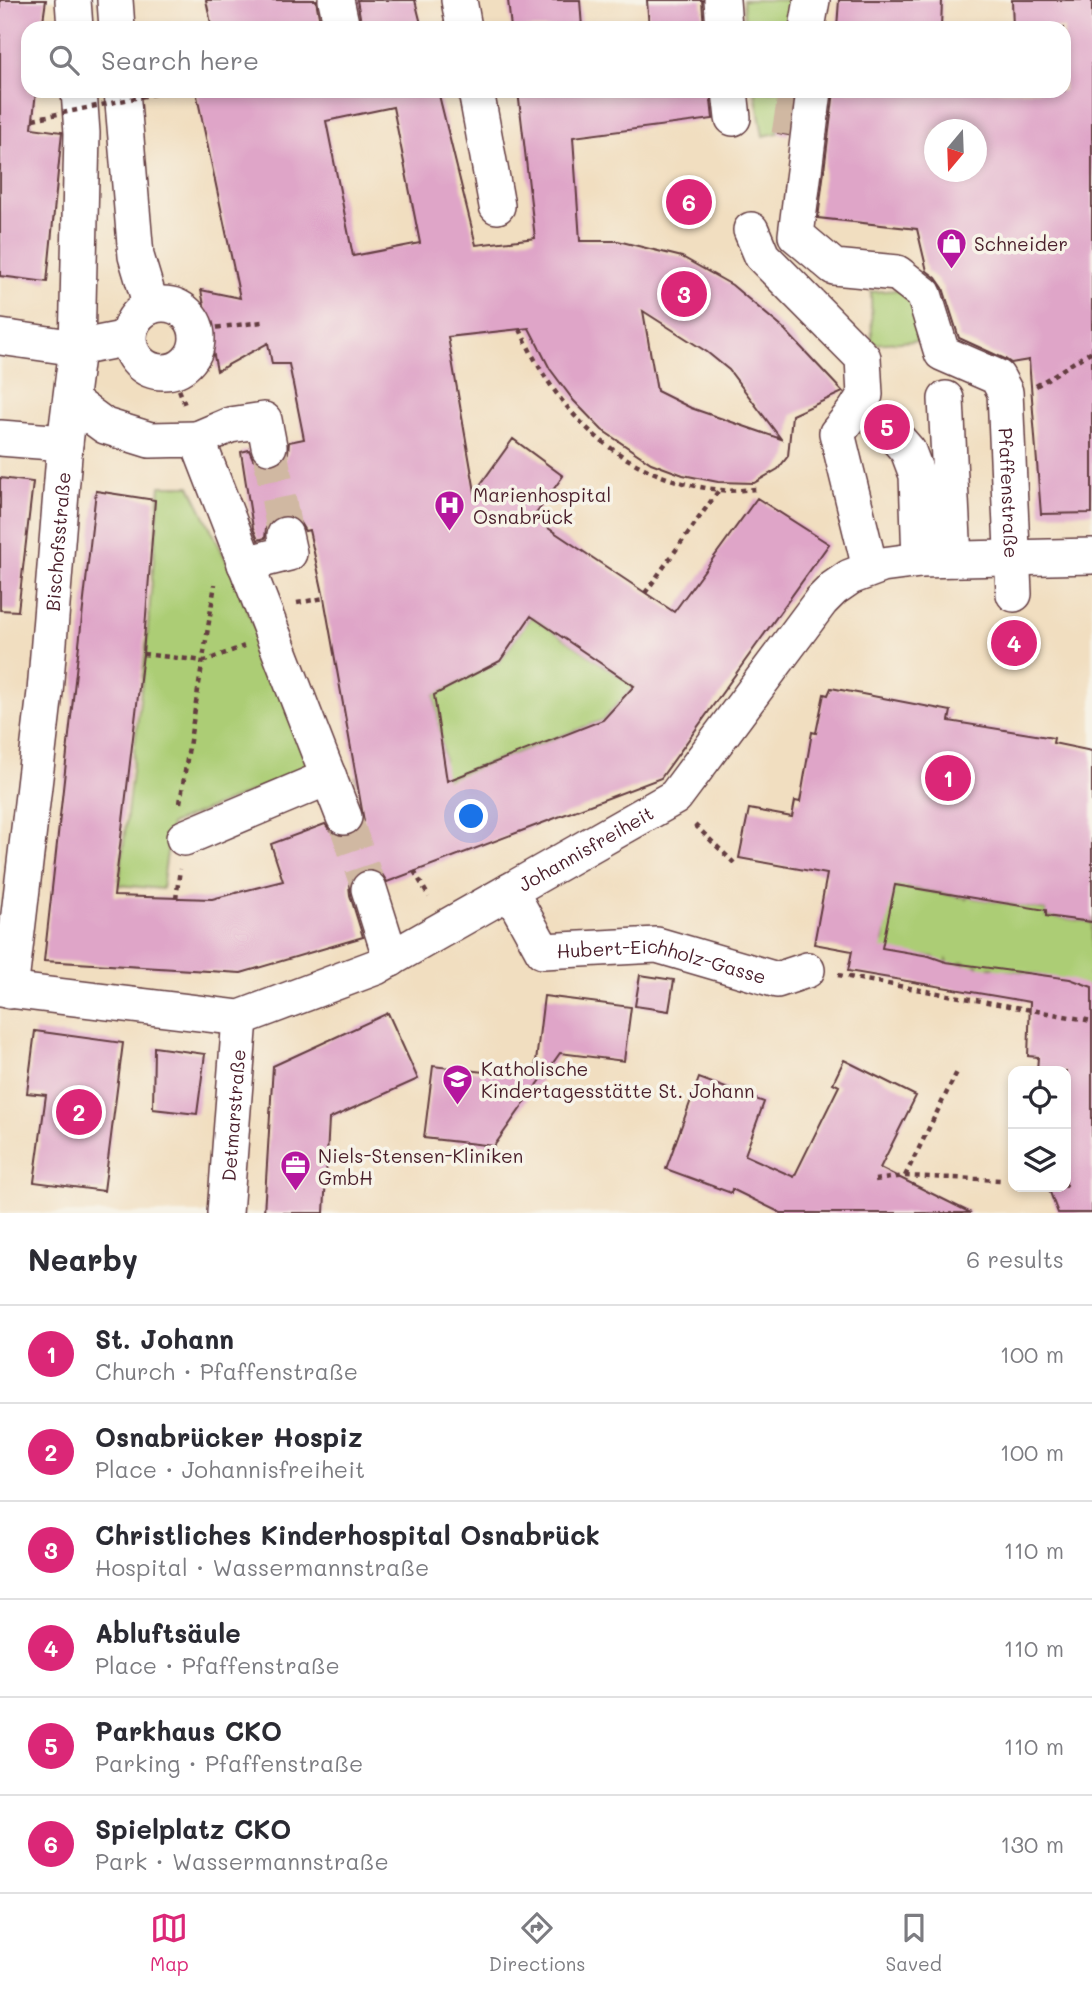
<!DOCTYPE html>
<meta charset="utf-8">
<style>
:root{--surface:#fff;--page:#f2f2f3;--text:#2b2b33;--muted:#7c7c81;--line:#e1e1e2;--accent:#db2777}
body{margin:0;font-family:Mali,sans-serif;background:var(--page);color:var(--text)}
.controls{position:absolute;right:21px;bottom:21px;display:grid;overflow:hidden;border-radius:14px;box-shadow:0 4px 10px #0003}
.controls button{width:63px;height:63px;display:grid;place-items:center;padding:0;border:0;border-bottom:2px solid var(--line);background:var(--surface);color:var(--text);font:35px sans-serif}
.compass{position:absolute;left:924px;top:119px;width:63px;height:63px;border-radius:50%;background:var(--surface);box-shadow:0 4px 10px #0003;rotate:199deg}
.you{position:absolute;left:472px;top:817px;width:24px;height:24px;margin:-18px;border:5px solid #fff;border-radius:50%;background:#1a73e8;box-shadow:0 0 0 10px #1a73e833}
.badge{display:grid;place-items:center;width:46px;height:46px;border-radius:50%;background:var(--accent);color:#fff;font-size:23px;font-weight:700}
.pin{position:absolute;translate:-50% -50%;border:4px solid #fff;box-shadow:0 2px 7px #0006}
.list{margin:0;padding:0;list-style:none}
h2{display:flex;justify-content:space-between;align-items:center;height:91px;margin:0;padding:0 28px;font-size:30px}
h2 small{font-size:23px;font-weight:400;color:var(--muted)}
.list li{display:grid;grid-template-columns:46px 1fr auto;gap:21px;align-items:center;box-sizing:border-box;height:98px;padding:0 28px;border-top:2px solid var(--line)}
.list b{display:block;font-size:26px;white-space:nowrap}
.list p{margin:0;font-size:23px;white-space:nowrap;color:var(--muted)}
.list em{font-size:23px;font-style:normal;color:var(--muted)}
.icon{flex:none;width:38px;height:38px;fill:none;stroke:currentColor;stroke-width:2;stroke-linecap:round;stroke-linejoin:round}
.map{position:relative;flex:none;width:1092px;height:1213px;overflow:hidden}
.search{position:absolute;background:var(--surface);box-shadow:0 4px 10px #0003;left:21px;right:21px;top:21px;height:77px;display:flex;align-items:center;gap:18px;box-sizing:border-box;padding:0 24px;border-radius:21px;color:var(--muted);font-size:26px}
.sheet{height:679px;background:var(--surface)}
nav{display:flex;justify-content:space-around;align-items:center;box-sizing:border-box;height:98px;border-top:2px solid var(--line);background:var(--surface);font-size:19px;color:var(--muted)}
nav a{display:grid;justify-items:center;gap:4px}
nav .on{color:var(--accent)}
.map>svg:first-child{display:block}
</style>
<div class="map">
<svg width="1092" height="1213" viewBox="0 0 1092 1213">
<rect width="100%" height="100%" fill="#f7f3e8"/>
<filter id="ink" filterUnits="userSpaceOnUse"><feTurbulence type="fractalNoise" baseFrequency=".0143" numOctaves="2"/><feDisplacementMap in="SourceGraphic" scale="14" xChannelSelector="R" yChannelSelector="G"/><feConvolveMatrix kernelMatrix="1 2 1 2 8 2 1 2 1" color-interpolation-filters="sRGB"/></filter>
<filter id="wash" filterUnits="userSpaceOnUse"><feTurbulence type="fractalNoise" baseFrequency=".00686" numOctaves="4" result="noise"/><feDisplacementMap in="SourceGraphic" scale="28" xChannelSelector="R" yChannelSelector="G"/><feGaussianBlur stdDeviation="1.57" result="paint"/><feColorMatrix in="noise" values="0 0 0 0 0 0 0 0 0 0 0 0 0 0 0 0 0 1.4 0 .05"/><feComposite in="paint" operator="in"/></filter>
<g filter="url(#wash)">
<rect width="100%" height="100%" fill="#f1dec0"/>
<path fill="#accd75" stroke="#7b7650" stroke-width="2" d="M743,0H791L792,28H745Z
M755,91H784L778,133L763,136Z
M898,290L917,302L929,340L872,344L871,292Z
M160,486H190L234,576L311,768L171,824L162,889L119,885L147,638Z
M531,616L634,686L603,720L367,809L355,777L444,761L434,695L500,661Z
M891,879L911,888L966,898V900L968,897L1046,910V916L1090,922L1092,918V973L1089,975L1092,976L1091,989C1060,982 1024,967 992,972L993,968L990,967L989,971L978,969V965H976L975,969L963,967L964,962H961L960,966L949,964L947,960L946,964L935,962V958L933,957L877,952L884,940Z"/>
<g id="blocks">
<path fill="#dfa5c8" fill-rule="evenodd" d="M0,0H46L42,28H28V91H36L32,128L62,132L47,282L0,276Z
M206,0H316L321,28H212Z
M357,0H415L422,28H362Z
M508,0H580L582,28H511Z
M647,0H702L704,28H649Z
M839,0H942L941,28H837Z
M1012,0H1092V513L1041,514L1029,360L1011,363L1005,359L959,338L943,288L936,278L927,271L917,229L818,218L834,91H1064V28H1013ZM934,130H976V172H934Z
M196,91H438L476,245L535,238L518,91H710L713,119L573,137L580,241H618L682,257L732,285L784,329L843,392L792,415L788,456L778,469L754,483L718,482L683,475L651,463L602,430L574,401L550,369L529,328L448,337L475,492L513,439L563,476L533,518L674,612L757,498L829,544L661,778L387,882L382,874L374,870H362L354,876L349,885L350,895L363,937L241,973L44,961L96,491L155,500L143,654L114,896L212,899L283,881L271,844L325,824L332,833L342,837L351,836L359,830L364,821L324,598L309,530L305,531L299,521L290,516L281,515L272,520L266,528L265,538L258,540L253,528L241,452L249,450L253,459L262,465L273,466L283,461L288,453L289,442L304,439L289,364H272L268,343L217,371L201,290L240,298ZM393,107L420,243L353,256L326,121ZM643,311L707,352L729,370L781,439L691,408L657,391ZM531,616L634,686L603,720L447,781L434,695L500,661Z
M784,91H794L788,135L778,133Z
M0,478L33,482L18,611L0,610Z
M831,688L951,711L949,721L1054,738L1053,743L1092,751V922L1046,916V910L895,885L882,948L929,956L946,962L1070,979L1092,987V1213H1058L1048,1187H1066V1071H1037L1038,1057L1028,1056L1030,1002L848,971L852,951L814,944L827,874L739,858L749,809L792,817L795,801L800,802L812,732L816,733L824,694L828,695Z
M640,975L674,980L669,1011L635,1006Z
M544,996L631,1007L624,1061L560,1053L494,1146L424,1138L433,1066L534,1078Z
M388,1013L418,1079L329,1119L324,1213H264L273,1066Z
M35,1031L123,1043L104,1191L34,1182L46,1095L27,1093Z
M154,1047L205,1054L197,1114L153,1109Z
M844,1060L916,1096L880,1168L971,1213H781L732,1189L731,1193L666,1169L699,1078L764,1102L745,1155L794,1177L839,1086L833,1083Z"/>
</g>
</g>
<g filter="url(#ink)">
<use href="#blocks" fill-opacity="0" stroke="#633c41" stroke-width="2"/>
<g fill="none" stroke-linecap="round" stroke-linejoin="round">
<path stroke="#d0b8a2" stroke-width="35" stroke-dasharray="35 18" stroke-linecap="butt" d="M789,135L796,91
M269,446L285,535
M344,817L369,889"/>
<defs>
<g id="minor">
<path d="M73,0L75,28"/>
<path d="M115,0L117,28"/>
<path d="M336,0L342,28"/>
<path d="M459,0L464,28"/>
<path d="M722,0L724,28"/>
<path d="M807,28L812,0"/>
<path d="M122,91L136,256L151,306"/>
<path d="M476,91L497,206"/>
<path d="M730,91L733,118"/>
<path id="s1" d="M814,91L796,235L834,267L897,273L924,294L942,353L997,377L1005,392L1014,594"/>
<path d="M751,230L762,256L863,358L865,395L855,411L837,433L870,568"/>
<circle cx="163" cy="338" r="34"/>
<path d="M0,337L77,348L128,338"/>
<path d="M946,399L954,559"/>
<path d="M71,401L105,426L150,440L197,439L344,817"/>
<path d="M887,427L908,451L917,475L920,560"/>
<path d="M0,438L65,443"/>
<path d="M197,439L230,425L264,420L269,446"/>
<path d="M245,564L289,553L285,535"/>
<path d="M184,838L329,777"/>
<path d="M369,889L391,959"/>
<path id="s2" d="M510,891L543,951L657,945L777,980L807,970"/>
<path id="s3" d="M0,989L240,1018L376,967L675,797L821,601L834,588L850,577L882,565L920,560L1092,556"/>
<path id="s4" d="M10,991L45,692L65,443L77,348L82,133L79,91"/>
<path id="s5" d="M225,1213L240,1018"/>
</g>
</defs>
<use href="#minor" stroke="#633c41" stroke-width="38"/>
<path stroke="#633c41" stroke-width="4.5" stroke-dasharray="5 5" stroke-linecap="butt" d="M520,329C557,415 624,480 721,490C733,492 747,489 759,489
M197,330L262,322
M172,371L185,405
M1036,386L1092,351
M645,593L719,490
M297,603L324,598
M143,654L205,661L244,646
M180,803L215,584
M695,825L734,863
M414,871L429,897
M176,899L180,869
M838,975L1092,1021
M905,1176L957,1072
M875,1180L905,1176L1002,1180"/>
<use href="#minor" stroke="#fff" stroke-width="35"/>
<path stroke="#633c41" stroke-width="4.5" stroke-dasharray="5 5" stroke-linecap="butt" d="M33,119L169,91"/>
</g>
</g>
<defs>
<symbol id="shop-pin" viewBox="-11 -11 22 30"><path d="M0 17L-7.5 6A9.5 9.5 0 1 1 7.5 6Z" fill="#b5179e" stroke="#f7f3e8"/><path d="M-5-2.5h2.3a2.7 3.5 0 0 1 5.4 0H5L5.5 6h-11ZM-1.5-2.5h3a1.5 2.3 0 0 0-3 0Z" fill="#fff"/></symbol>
<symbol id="hospital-pin" viewBox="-11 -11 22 30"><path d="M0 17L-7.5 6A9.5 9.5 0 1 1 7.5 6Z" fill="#b5179e" stroke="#f7f3e8"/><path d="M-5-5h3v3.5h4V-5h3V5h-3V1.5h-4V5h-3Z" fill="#fff"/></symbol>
<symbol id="school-pin" viewBox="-11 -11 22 30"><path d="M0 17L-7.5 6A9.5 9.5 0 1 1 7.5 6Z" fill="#b5179e" stroke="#f7f3e8"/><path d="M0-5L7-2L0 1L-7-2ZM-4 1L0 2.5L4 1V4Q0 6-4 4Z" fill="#fff"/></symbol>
<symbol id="office-pin" viewBox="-11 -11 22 30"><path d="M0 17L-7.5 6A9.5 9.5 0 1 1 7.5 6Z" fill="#b5179e" stroke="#f7f3e8"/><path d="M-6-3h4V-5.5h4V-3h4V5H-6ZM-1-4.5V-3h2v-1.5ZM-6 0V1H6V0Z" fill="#fff"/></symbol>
</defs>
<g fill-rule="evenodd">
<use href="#shop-pin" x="934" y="226" width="35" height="47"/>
<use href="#hospital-pin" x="432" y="488" width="35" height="47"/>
<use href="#school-pin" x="440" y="1062" width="35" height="47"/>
<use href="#office-pin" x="278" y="1148" width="35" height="47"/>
</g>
<g text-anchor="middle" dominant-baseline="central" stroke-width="7" stroke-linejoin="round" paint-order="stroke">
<g font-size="19" fill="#4a1f2b" stroke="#f7f3e8" text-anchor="start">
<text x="974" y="243">Schneider</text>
<text x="473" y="494">Marienhospital<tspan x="473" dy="22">Osnabrück</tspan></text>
<text x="481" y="1068">Katholische<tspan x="481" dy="22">Kindertagesstätte St. Johann</tspan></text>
<text x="318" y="1155">Niels-Stensen-Kliniken<tspan x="318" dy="22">GmbH</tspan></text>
</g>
<g font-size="19" fill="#4a1f2b" stroke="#f7f3e8">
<text stroke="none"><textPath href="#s1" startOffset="532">Pfaffenstraße</textPath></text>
<text stroke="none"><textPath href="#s4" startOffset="452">Bischofsstraße</textPath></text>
<text stroke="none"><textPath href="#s3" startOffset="628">Johannisfreiheit</textPath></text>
<text stroke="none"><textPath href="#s2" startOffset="189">Hubert-Eichholz-Gasse</textPath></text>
<text stroke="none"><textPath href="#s5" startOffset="98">Detmarstraße</textPath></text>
</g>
</g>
</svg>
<div class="controls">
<button><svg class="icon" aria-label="locate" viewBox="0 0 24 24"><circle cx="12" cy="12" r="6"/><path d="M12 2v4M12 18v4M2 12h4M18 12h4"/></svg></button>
<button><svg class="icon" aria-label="layers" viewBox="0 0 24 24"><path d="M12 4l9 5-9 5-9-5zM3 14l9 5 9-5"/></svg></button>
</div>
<svg class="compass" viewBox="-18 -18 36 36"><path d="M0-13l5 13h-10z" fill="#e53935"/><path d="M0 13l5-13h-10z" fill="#7c7c81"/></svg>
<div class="you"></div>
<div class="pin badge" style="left:948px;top:778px">1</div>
<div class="pin badge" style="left:79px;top:1112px">2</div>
<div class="pin badge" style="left:684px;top:294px">3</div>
<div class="pin badge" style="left:1014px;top:643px">4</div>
<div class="pin badge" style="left:887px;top:427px">5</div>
<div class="pin badge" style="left:689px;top:202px">6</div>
<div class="search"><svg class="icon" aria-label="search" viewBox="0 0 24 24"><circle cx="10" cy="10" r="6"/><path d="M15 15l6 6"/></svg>Search here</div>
</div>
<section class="sheet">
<h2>Nearby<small>6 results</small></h2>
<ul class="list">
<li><span class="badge">1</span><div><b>St. Johann</b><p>Church · Pfaffenstraße</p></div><em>100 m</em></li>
<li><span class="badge">2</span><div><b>Osnabrücker Hospiz</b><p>Place · Johannisfreiheit</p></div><em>100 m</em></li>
<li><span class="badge">3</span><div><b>Christliches Kinderhospital Osnabrück</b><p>Hospital · Wassermannstraße</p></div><em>110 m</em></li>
<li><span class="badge">4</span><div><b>Abluftsäule</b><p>Place · Pfaffenstraße</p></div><em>110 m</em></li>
<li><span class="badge">5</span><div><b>Parkhaus CKO</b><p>Parking · Pfaffenstraße</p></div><em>110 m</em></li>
<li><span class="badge">6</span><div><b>Spielplatz CKO</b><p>Park · Wassermannstraße</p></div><em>130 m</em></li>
</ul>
</section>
<nav>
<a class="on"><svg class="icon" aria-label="map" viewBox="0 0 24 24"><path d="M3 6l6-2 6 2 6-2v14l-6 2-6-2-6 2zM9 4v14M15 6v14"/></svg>Map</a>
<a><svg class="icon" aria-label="directions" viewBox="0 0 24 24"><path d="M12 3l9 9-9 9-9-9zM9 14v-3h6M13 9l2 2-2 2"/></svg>Directions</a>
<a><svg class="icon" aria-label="saved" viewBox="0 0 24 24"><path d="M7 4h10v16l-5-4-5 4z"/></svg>Saved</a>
</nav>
